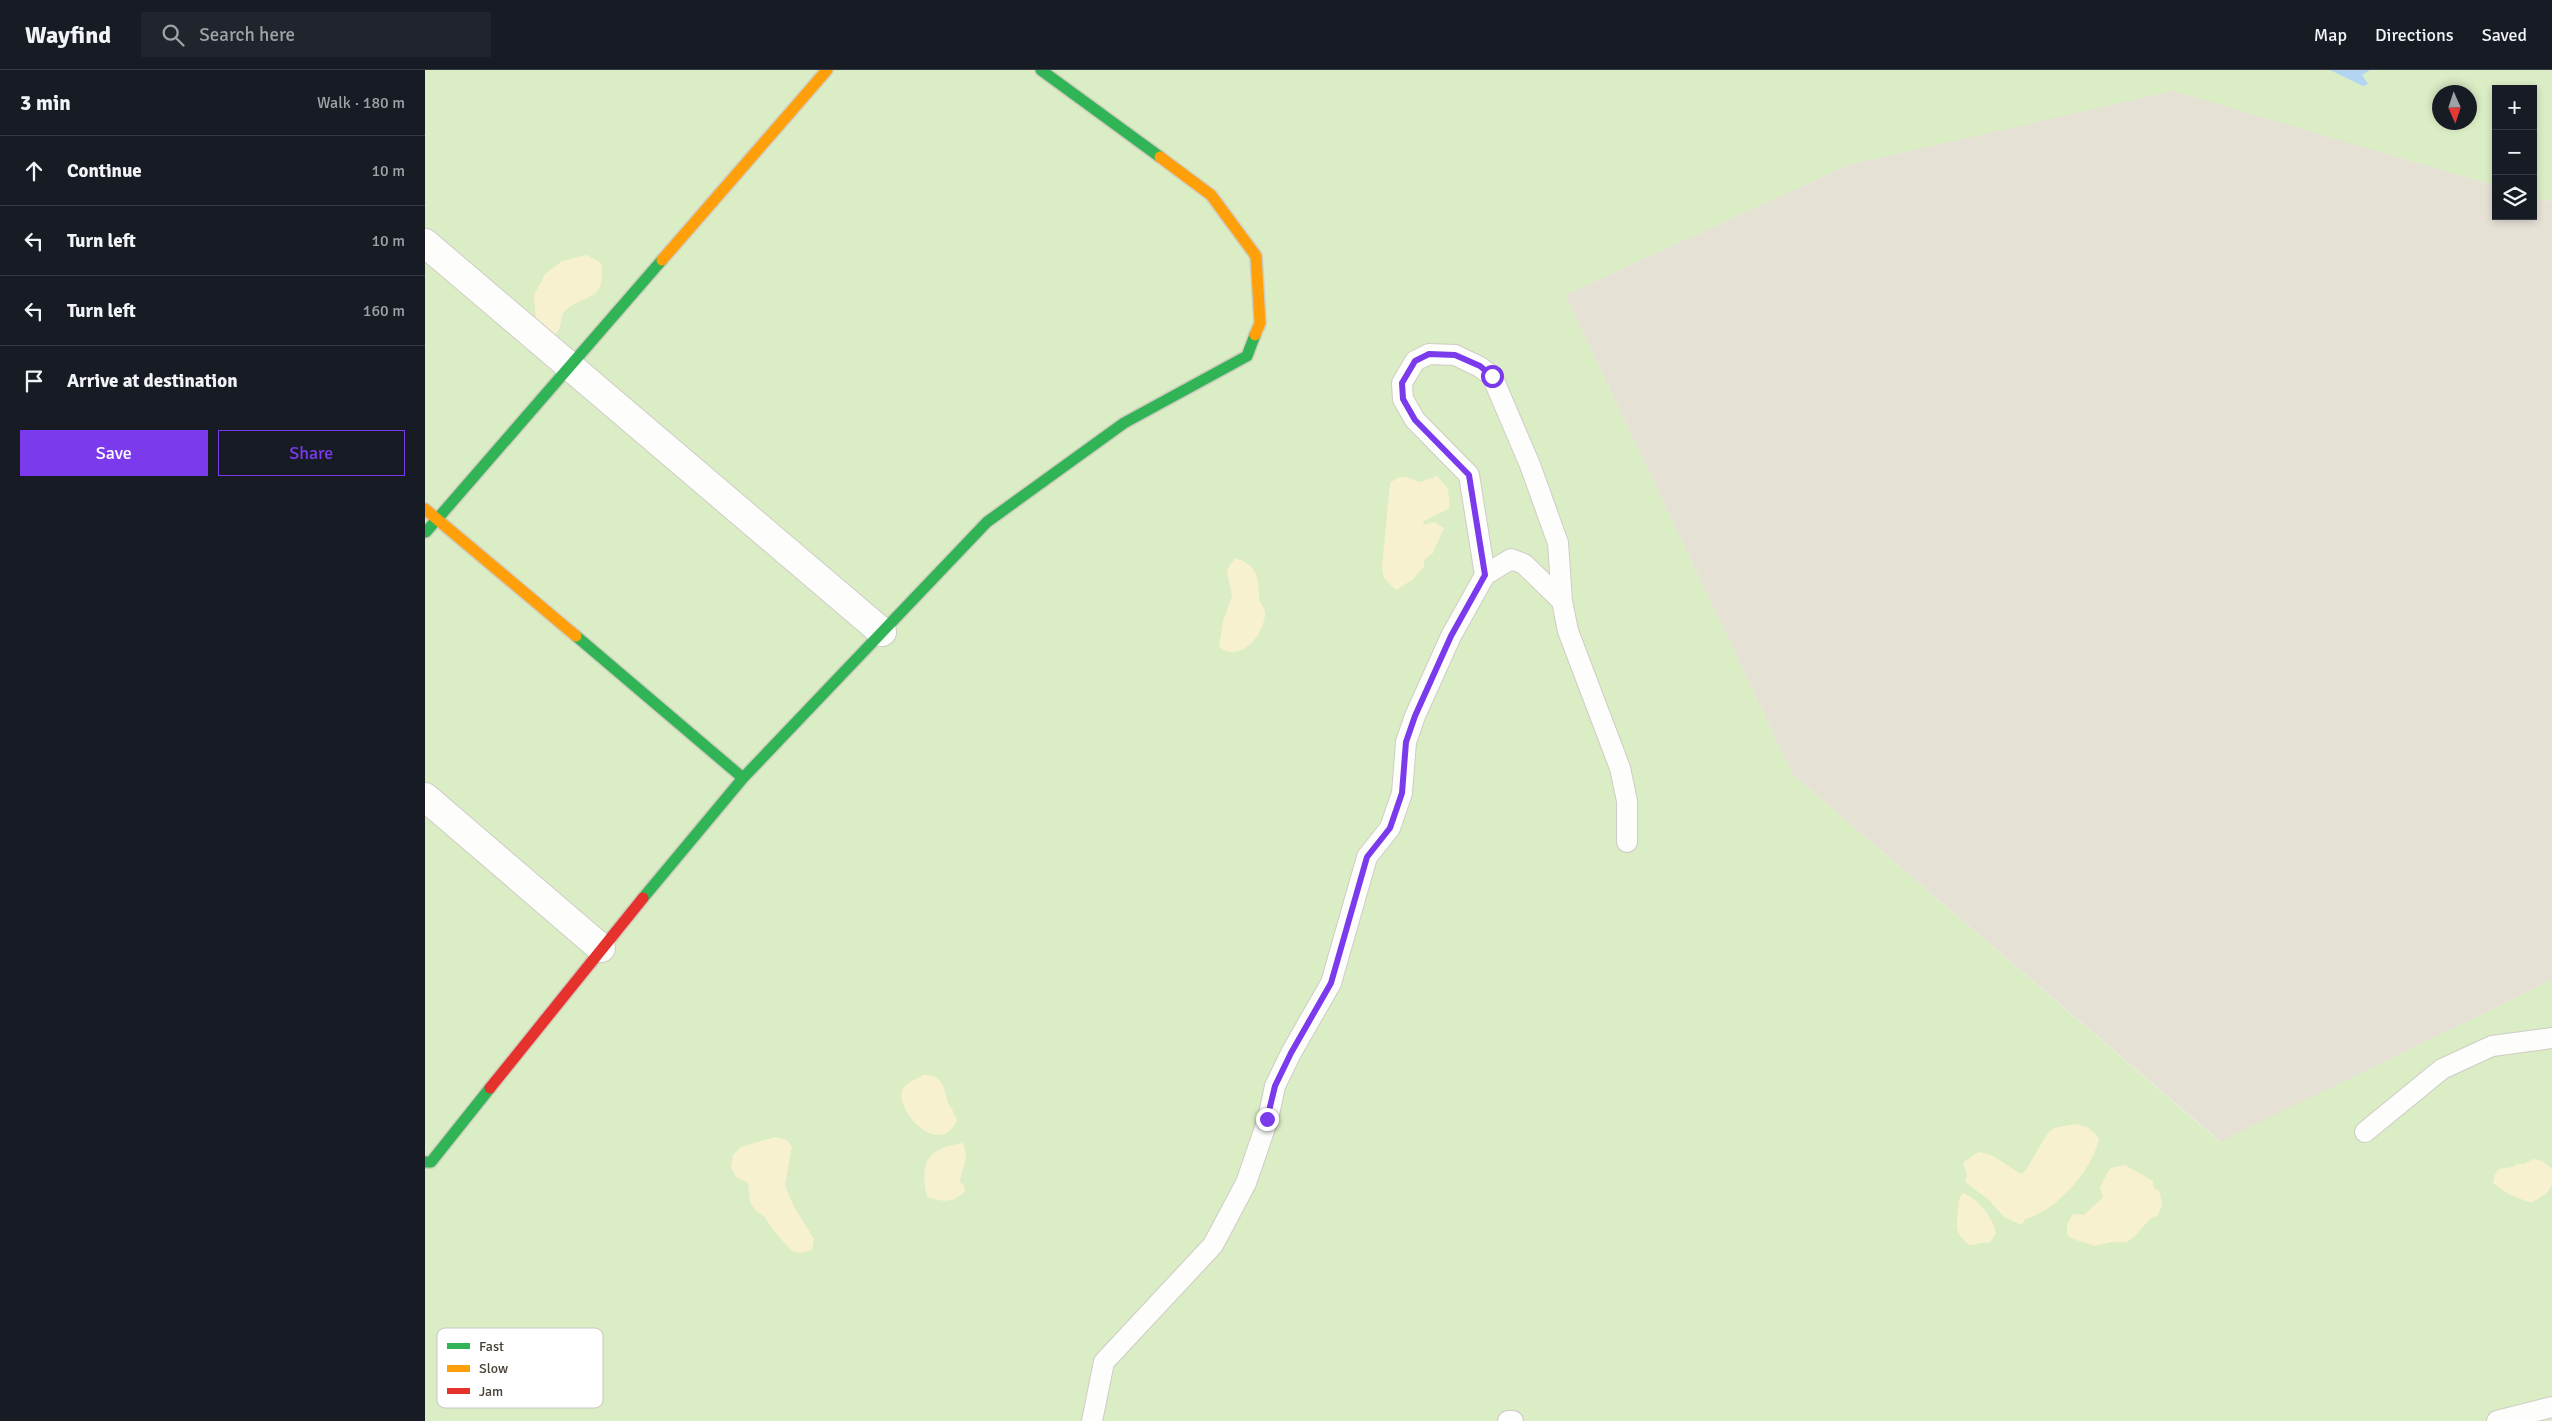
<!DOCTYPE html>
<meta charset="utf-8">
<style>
:root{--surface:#171b24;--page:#20242c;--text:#f1f3f6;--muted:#9ea1a6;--line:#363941;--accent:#7c3aed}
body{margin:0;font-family:Signika,sans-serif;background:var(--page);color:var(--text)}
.controls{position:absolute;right:15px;top:15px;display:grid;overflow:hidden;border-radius:0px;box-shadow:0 2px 8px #0003}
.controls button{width:45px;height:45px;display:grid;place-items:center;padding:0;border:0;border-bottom:1px solid var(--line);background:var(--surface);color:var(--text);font:25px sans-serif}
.compass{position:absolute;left:2007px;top:15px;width:45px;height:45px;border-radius:50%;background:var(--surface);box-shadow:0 2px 8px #0003;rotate:177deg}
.stop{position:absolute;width:15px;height:15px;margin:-11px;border:4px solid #7c3aed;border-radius:50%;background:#fff}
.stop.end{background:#7c3aed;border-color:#fff;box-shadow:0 1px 5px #0008}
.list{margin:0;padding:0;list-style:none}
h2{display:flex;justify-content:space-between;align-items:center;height:65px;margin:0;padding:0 20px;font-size:21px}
h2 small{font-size:16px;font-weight:400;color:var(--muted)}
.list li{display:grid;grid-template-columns:32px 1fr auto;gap:15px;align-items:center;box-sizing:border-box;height:70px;padding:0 20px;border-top:1px solid var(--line)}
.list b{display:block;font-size:19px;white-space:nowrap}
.list em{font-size:16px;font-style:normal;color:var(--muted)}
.actions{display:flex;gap:10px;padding:15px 20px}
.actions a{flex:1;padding:11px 0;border:1px solid var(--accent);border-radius:0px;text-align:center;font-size:18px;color:var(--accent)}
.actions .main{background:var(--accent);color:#fff}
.icon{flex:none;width:28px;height:28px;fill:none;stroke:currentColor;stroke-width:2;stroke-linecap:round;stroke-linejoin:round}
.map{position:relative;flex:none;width:2127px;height:1351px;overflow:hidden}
header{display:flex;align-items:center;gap:30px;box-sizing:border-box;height:70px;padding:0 25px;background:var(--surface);border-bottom:1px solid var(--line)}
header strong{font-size:24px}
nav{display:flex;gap:28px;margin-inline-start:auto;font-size:18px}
.search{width:350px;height:45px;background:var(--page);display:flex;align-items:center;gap:12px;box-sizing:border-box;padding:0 18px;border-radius:0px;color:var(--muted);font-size:19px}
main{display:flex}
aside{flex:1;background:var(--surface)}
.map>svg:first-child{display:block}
</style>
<header>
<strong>Wayfind</strong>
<div class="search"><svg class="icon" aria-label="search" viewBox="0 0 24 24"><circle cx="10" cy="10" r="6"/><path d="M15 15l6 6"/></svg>Search here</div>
<nav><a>Map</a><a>Directions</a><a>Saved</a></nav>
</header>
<main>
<aside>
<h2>3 min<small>Walk · 180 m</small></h2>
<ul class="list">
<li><svg class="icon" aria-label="ahead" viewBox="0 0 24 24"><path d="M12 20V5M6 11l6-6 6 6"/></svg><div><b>Continue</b></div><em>10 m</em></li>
<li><svg class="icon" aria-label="left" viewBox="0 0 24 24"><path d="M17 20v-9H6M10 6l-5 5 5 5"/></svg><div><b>Turn left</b></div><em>10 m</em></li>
<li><svg class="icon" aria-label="left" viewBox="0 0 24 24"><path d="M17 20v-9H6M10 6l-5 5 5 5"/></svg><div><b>Turn left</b></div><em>160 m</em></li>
<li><svg class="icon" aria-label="arrive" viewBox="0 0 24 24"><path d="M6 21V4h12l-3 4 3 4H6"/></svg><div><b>Arrive at destination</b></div></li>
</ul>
<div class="actions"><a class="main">Save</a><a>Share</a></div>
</aside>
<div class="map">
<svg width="2127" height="1351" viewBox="0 0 2127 1351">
<rect width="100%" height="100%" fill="#f0efe8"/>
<path fill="#e5e1d5" d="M1748,20L2071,116V146H2108V127L2127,132V910L1796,1072L1368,705L1140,225L1423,95Z"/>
<path fill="#dbedc5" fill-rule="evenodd" d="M0,0H2127V132L2108,127V19H2071V116L1748,21L1423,95L1140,225L1368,705L1795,1072L2127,910V1351H0ZM2014,22H2044V52H2014Z"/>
<path fill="#f7f1d0" d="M162,185L176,193C182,234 157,223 140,241C132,250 141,256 127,267L111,254L109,225L120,204L137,191Z
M1012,406L1023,419L1025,438L999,451L998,455L1009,452L1019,458L1008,483L999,490V497L987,510L971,520L959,508L957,497L965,413C979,402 982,409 996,412Z
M810,488C831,494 834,506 834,527C834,534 841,538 840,544C839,565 815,594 794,577L798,551L807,526L802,500Z
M498,1005C516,1005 518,1013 522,1029C523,1035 530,1042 532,1050C514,1091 467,1037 478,1019C482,1011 491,1010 498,1005Z
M1650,1054C1662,1056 1667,1059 1674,1069C1667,1100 1632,1141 1600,1149L1597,1155L1579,1147L1564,1130L1540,1112L1542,1105L1538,1093L1553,1082L1566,1085L1596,1104L1601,1100L1622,1064L1629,1058Z
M350,1067L362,1070L367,1077L360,1115L368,1135L389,1169L387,1180L377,1183L367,1181L348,1160L340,1147L330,1140L325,1132L323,1113L311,1107L306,1097L308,1085L316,1077Z
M538,1073C545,1091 537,1095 535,1112L539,1115L540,1121C527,1134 518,1132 502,1127C494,1092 503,1078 538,1073Z
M2108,1089L2117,1091L2127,1099V1115L2122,1123L2108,1132H2103L2083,1124L2068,1113L2070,1104L2074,1099L2088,1097L2092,1094H2099Z
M1700,1095L1728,1111L1729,1118L1735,1122L1737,1136L1732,1146L1725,1149L1709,1167L1701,1172H1687L1669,1176C1659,1171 1651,1172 1642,1165V1154L1648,1144L1659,1145L1678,1127L1675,1117L1685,1098Z
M1538,1123C1554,1130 1567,1146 1571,1163L1565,1172L1544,1175C1528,1162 1532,1156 1533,1138C1534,1131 1533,1129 1538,1123Z"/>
<path fill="#b4d5f2" d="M1905,0H1945L1937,5L1943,14L1938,16Z"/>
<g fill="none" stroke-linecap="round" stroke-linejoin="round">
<defs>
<path id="lane" d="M1060,505L1086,489L1099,494L1137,531
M1940,1062L2017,999L2067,976L2127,968
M667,1351L679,1292L788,1175L821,1113L843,1049L850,1016L866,983L906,913L942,787L965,758L977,723L981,672L990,646L1026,566L1060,505L1044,405L990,350L978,329L977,313L990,291L1004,284L1030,285L1055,297L1067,306L1105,395L1133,473L1137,531L1143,561L1195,698L1202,731V772
M1083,1351H1088
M2072,1351L2127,1337"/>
<path id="street" d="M0,173L457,562
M0,727L176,878"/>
<path id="fast" d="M616,0L735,87
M1,462L237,190
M151,566L318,708L218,828
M318,708L562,452L699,353L822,286L830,265
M0,1092H6L65,1018"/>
<path id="slow" d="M735,87L786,125L831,186L835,253L830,265
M237,190L402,0
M0,439L151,566"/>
<path id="jam" d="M65,1018L218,828"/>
</defs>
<use href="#lane" stroke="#ceccc5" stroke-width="22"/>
<use href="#street" stroke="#ceccc5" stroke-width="30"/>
<use href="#fast" stroke="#d0cdbe" stroke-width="14"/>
<use href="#slow" stroke="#d0cdbe" stroke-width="14"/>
<use href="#jam" stroke="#d0cdbe" stroke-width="14"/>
<use href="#lane" stroke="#fdfdfc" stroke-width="20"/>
<use href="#street" stroke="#fdfdfc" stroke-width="28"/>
<use href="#fast" stroke="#30b455" stroke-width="11"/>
<use href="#slow" stroke="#ff9f0a" stroke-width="11"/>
<use href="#jam" stroke="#e5322d" stroke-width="11"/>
</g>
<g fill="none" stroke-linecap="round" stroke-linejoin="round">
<path stroke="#7c3aed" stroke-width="6" d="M842,1049L850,1016L866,983L906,913L942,787L965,758L977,723L981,672L990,646L1026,566L1060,505L1044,405L990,350L978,329L977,313L990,291L1004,284L1030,285L1055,296L1067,306"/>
</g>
<rect x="12" y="1258" width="166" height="80" rx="8" fill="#fff" stroke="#c8c6c2" stroke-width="1"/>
<rect x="22" y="1273" width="23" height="6" fill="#30b455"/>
<rect x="22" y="1295" width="23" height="7" fill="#ff9f0a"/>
<rect x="22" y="1318" width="23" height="6" fill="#e5322d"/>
<g font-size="14" fill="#474134">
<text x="54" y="1281">Fast</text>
<text x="54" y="1303">Slow</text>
<text x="54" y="1326">Jam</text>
</g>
</svg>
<div class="controls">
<button>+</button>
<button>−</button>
<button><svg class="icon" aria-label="layers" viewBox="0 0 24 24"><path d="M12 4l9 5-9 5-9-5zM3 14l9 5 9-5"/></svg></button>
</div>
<svg class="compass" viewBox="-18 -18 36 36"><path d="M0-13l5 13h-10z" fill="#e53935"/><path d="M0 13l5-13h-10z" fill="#9ea1a6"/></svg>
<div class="stop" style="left:1067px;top:306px"></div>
<div class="stop end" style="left:842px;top:1049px"></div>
</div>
</main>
